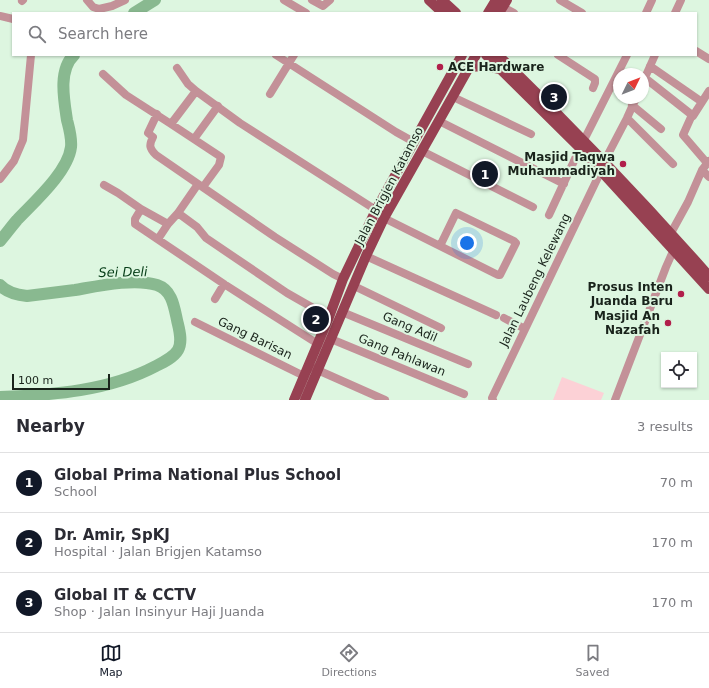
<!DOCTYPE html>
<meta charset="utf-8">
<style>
:root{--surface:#fff;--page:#f2f2f3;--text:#2b2b33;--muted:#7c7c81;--line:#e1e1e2;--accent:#111827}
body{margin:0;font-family:"DejaVu Sans",sans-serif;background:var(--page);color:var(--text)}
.controls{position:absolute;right:12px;bottom:12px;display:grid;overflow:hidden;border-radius:0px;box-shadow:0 1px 3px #0004}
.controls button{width:36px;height:36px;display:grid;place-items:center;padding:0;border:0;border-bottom:1px solid var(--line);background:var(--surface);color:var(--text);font:20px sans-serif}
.compass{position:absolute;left:613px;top:68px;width:36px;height:36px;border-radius:50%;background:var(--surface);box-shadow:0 1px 3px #0004;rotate:47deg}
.scale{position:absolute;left:12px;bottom:10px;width:98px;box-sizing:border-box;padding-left:4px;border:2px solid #19231b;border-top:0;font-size:11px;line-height:14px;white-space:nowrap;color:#19231b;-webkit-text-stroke:3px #ddf6e0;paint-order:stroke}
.you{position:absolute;left:467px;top:243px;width:14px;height:14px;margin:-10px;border:3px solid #fff;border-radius:50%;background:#1a73e8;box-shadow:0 0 0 6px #1a73e833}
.badge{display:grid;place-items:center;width:26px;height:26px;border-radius:50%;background:var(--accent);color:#fff;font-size:13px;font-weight:700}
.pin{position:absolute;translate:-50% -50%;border:2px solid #fff;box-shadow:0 1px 4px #0006}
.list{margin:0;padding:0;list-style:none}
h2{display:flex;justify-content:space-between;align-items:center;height:52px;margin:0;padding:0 16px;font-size:17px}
h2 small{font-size:13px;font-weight:400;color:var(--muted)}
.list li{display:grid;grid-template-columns:26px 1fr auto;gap:12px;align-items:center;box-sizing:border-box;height:60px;padding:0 16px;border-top:1px solid var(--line)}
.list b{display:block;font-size:15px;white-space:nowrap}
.list p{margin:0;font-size:13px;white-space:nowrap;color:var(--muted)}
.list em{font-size:13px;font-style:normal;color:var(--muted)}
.icon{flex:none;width:22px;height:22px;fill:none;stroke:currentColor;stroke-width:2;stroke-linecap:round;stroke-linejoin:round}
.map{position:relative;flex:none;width:709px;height:400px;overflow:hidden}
.search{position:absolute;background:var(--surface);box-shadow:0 1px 3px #0004;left:12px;right:12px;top:12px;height:44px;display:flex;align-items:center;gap:10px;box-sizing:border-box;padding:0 14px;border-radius:0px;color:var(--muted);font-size:15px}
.sheet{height:232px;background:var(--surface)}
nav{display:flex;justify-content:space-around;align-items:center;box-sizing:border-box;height:56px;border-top:1px solid var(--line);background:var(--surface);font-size:11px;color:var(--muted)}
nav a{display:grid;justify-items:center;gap:2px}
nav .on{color:var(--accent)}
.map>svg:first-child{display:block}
</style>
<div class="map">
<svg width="709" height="400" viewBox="0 0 709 400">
<rect width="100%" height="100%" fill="#ddf6e0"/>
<path fill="#fcd1d6" d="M562,377L604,393L601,400H553Z"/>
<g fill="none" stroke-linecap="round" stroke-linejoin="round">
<path stroke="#89b990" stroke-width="12" d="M134,13L155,0
M0,241C6,234 11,227 17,220C34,202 68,172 71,147C72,138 69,128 67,120C64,100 58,70 74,55
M0,285C6,292 18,295 27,296C43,294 59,292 75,290C98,286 134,278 157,285C172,290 174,306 177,320C179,329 183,341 178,350C174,357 164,362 156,366C109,391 53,395 0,397"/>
<path stroke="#c39198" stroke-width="8" d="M87,0L93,7L99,9L112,6L125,0
M284,0L306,13
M312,0L323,6L330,0
M560,0L582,13
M22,1L23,0
M503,7L514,13
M646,13L652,0
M675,13L681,0
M0,16L13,19
M696,51L709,59
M276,55L396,132L414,142
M558,55L595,79V83L593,88
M650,66L702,102
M177,68L188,84L196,91
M103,74L126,95L171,124L196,91L240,123L376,210
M645,78L692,115L683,135L707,163
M643,82L655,55
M270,94L294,55
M453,97L531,134
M632,105L661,129
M157,114L148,133L153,137C149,145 149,148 156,155L275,237L333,274L343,279
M693,116L709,91
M627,118L673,164
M439,121L564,184
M171,124L221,157L219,165L203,187
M194,139L218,106
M584,140L627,55
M422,151L533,207
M604,162L627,118L636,98
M702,170L709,177
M0,179L14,161L23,140L31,55
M104,185L118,193L141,209L135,219V224L224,284L318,344
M141,209L168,224L158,239
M178,213L197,227L206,238L287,293L329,317
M549,215L580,148
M384,218L498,275H500L516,243L514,241L456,213L440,246
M168,224L178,213L198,184
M671,233L688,202L702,170L709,161
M366,256L496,315
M354,286L441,328
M215,299L224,284
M342,312L468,364
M504,318L525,329
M195,322L304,376
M331,339L464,394
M313,368L385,400
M493,400L492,398L601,171
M615,400L666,267L674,249"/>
<path stroke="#974152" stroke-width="10" d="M429,0L443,13
M442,0L456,13
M488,13L496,0
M499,13L507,0
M486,55L580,148L709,289
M498,55C571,126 642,200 709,276
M469,67L485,66L500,69
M294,400L329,317L343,279L376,210L462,55
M305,400L366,256L384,218L476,55"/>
</g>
<g fill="#b11f4b" stroke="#ddf6e0" stroke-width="1.5">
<circle cx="440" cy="67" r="4"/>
<circle cx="623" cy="164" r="4"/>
<circle cx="681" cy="294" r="4"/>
<circle cx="668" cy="323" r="4"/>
</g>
<g text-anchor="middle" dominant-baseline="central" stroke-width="4" stroke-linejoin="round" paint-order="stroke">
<g font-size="12" font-weight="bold" fill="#19231b" stroke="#ddf6e0" text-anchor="end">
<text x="448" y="67" text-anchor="start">ACE Hardware</text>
<text x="615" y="157">Masjid Taqwa<tspan x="615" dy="14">Muhammadiyah</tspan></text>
<text x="673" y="287">Prosus Inten<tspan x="673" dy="14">Juanda Baru</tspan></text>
<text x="660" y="316">Masjid An<tspan x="660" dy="14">Nazafah</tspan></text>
</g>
<g font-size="12" fill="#19231b" stroke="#ddf6e0">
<text transform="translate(389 186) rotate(-62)">Jalan Brigjen Katamso</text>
<text transform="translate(535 280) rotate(-64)">Jalan Laubeng Kelewang</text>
<text transform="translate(410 327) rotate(23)">Gang Adil</text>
<text transform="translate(255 338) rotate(26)">Gang Barisan</text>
<text transform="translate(402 355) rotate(22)">Gang Pahlawan</text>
</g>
<g font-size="13" font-style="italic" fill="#063d17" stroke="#ddf6e0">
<text transform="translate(123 272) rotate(-1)">Sei Deli</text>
</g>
</g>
</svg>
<div class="controls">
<button><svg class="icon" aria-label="locate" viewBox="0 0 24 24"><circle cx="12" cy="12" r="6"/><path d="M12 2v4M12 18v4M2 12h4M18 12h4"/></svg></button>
</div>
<svg class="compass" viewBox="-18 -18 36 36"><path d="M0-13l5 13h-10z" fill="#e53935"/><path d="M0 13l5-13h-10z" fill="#7c7c81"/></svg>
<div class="scale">100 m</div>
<div class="you"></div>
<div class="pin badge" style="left:485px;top:174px">1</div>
<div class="pin badge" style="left:316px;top:319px">2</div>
<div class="pin badge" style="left:554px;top:97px">3</div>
<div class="search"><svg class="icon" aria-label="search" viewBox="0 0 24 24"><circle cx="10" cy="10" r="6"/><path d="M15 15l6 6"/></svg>Search here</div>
</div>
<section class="sheet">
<h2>Nearby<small>3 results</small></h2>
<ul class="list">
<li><span class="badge">1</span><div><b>Global Prima National Plus School</b><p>School</p></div><em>70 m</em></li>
<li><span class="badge">2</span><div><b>Dr. Amir, SpKJ</b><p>Hospital · Jalan Brigjen Katamso</p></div><em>170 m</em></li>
<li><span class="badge">3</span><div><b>Global IT &amp; CCTV</b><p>Shop · Jalan Insinyur Haji Juanda</p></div><em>170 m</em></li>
</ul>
</section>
<nav>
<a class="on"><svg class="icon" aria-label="map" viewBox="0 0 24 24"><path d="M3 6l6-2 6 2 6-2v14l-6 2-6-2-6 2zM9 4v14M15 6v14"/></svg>Map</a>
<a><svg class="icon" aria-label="directions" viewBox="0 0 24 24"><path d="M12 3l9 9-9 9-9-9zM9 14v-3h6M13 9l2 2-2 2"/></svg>Directions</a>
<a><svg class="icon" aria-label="saved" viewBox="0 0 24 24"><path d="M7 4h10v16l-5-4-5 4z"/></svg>Saved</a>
</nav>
